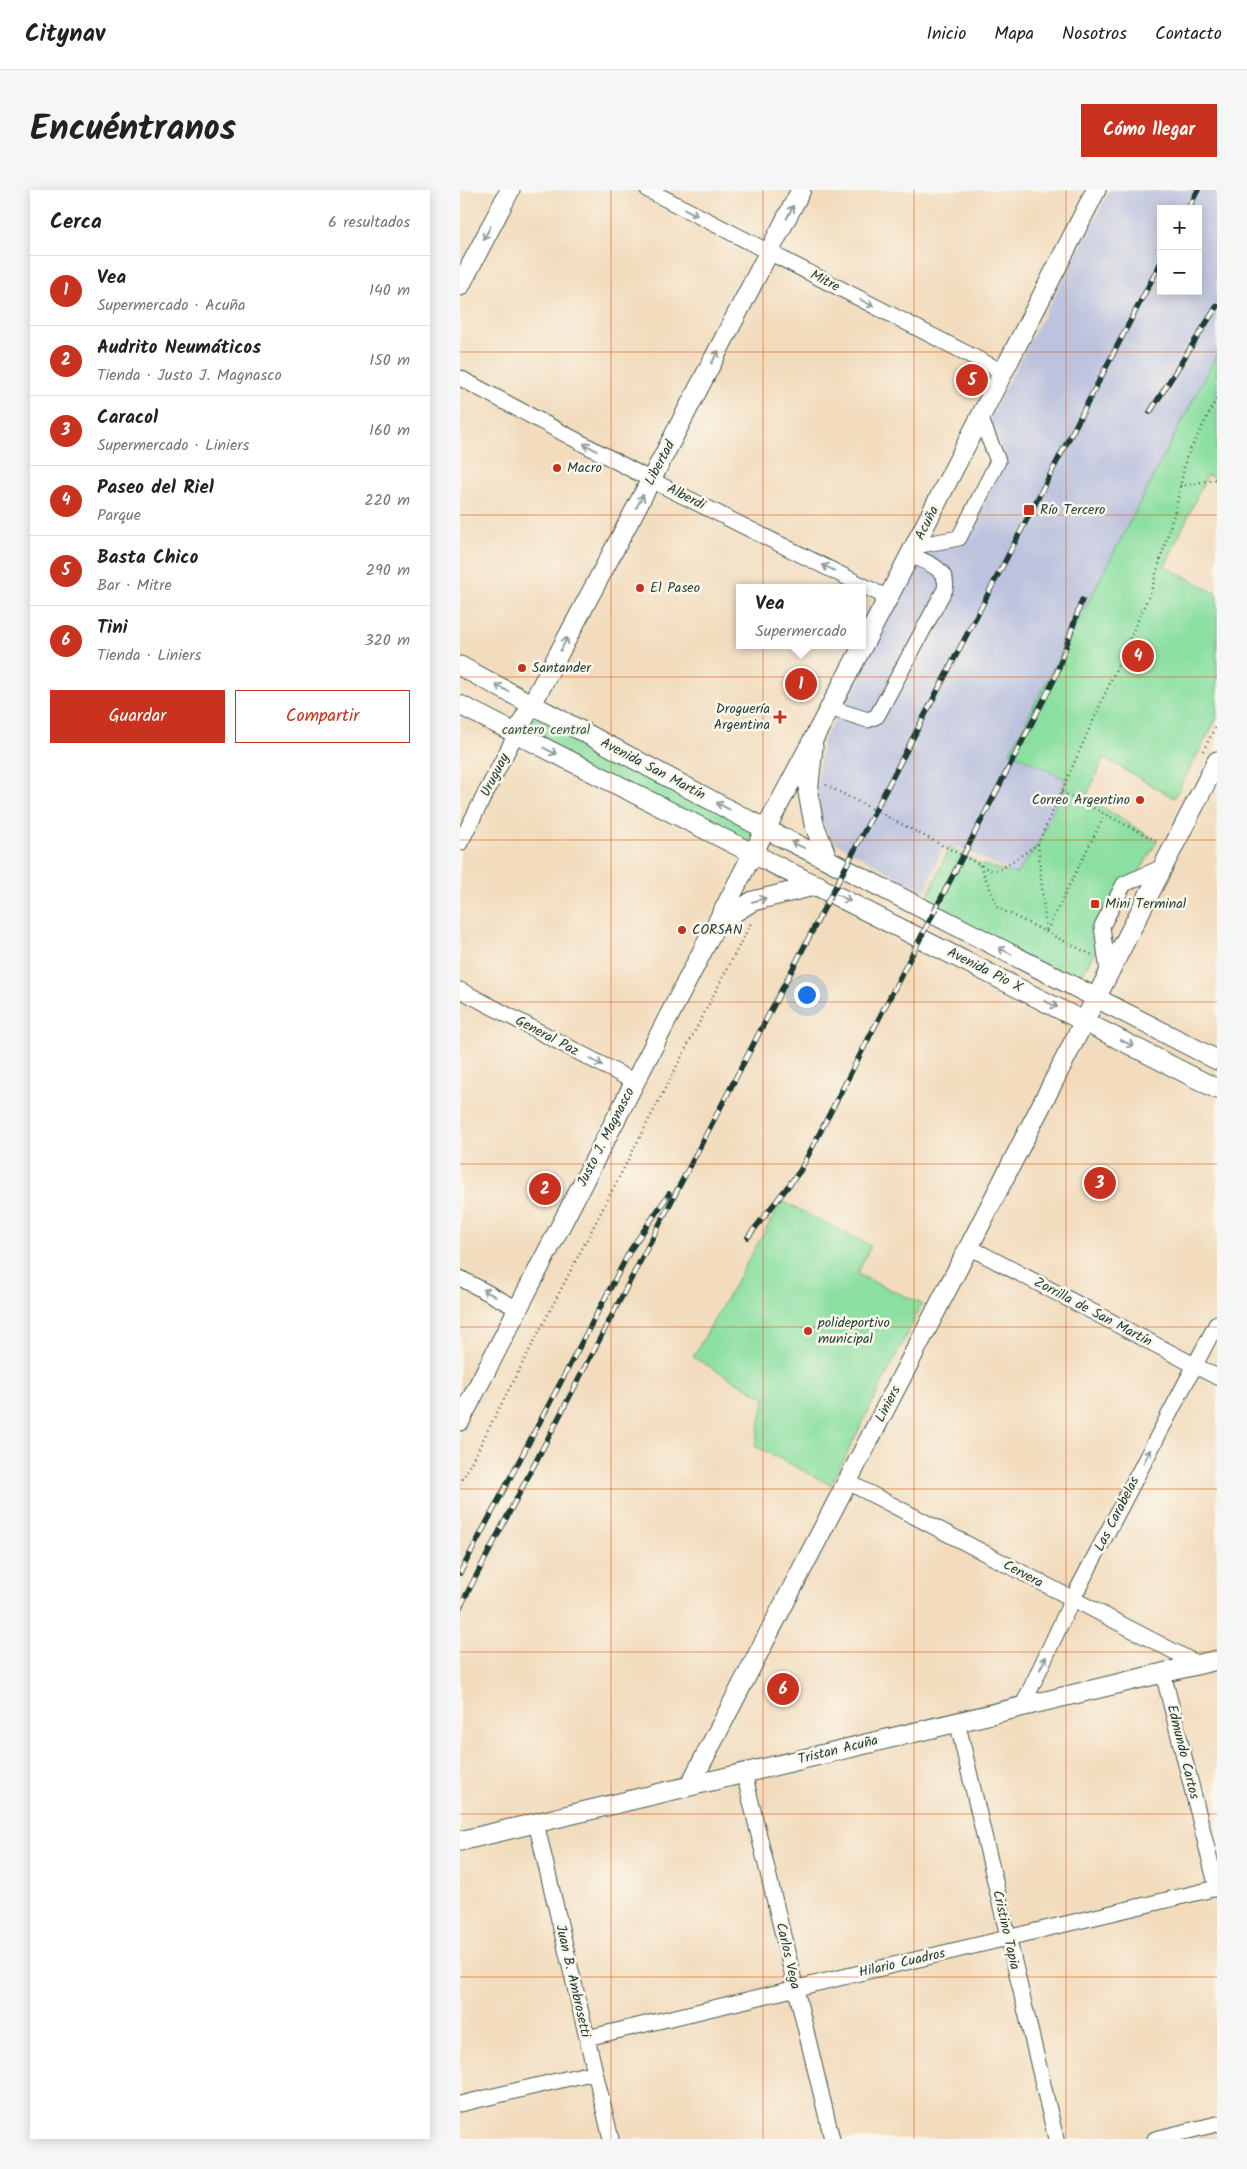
<!DOCTYPE html>
<html lang="es">
<meta charset="utf-8">
<style>
:root{--surface:#fff;--page:#f6f6f6;--text:#222;--muted:#767676;--line:#e0e0e0;--accent:#c8321e}
body{margin:0;font-family:Kalam,sans-serif;background:var(--page);color:var(--text)}
.controls{position:absolute;right:15px;top:15px;display:grid;overflow:hidden;border-radius:0px;box-shadow:0 2px 12px #0003}
.controls button{width:45px;height:45px;display:grid;place-items:center;padding:0;border:0;border-bottom:1px solid var(--line);background:var(--surface);color:var(--text);font:25px sans-serif}
.you{position:absolute;left:346px;top:804px;width:18px;height:18px;margin:-12px;border:4px solid #fff;border-radius:50%;background:#1a73e8;box-shadow:0 0 0 8px #1a73e833}
.badge{display:grid;place-items:center;width:32px;height:32px;border-radius:50%;background:var(--accent);color:#fff;font-size:16px;font-weight:700}
.pin{position:absolute;translate:-50% -50%;border:2px solid #fff;box-shadow:0 1px 5px #0006}
.popup{position:absolute;left:276px;top:394px;width:130px;height:65px;box-sizing:border-box;display:grid;place-content:center;border-radius:0px;background:var(--surface);filter:drop-shadow(0 1px 4px #0005);font-size:16px;white-space:nowrap;color:var(--muted)}
.popup b{font-size:19px;color:var(--text)}
.popup::after{content:'';position:absolute;left:50%;top:100%;margin-left:-10px;border:10px solid transparent;border-top-color:var(--surface)}
.list{margin:0;padding:0;list-style:none}
h2{display:flex;justify-content:space-between;align-items:center;height:65px;margin:0;padding:0 20px;font-size:21px}
h2 small{font-size:16px;font-weight:400;color:var(--muted)}
.list li{display:grid;grid-template-columns:32px 1fr auto;gap:15px;align-items:center;box-sizing:border-box;height:70px;padding:0 20px;border-top:1px solid var(--line)}
.list b{display:block;font-size:19px;white-space:nowrap}
.list p{margin:0;font-size:16px;white-space:nowrap;color:var(--muted)}
.list em{font-size:16px;font-style:normal;color:var(--muted)}
.actions{display:flex;gap:10px;padding:15px 20px}
.actions a{flex:1;padding:11px 0;border:1px solid var(--accent);border-radius:0px;text-align:center;font-size:18px;color:var(--accent)}
.actions .main{background:var(--accent);color:#fff}
.map{position:relative;flex:none;width:757px;height:1949px;overflow:hidden;border-radius:0px}
header{display:flex;align-items:center;gap:30px;box-sizing:border-box;height:70px;padding:0 25px;background:var(--surface);border-bottom:1px solid var(--line)}
header strong{font-size:24px}
nav{display:flex;gap:28px;margin-inline-start:auto;font-size:18px}
.intro{display:flex;align-items:center;justify-content:space-between;box-sizing:border-box;height:120px;padding:0 30px}
h1{margin:0;font-size:35px}
.button{padding:12px 22px;border-radius:0px;background:var(--accent);color:#fff;font-size:18px;font-weight:700}
main{display:flex;gap:30px;padding:0 30px}
aside{flex:1;background:var(--surface);border-radius:0px;box-shadow:0 2px 12px #0003}
.map>svg:first-child{display:block}
</style>
<header>
<strong>Citynav</strong>
<nav><a>Inicio</a><a>Mapa</a><a>Nosotros</a><a>Contacto</a></nav>
</header>
<div class="intro"><h1>Encuéntranos</h1><a class="button">Cómo llegar</a></div>
<main>
<aside>
<h2>Cerca<small>6 resultados</small></h2>
<ul class="list">
<li><span class="badge">1</span><div><b>Vea</b><p>Supermercado · Acuña</p></div><em>140 m</em></li>
<li><span class="badge">2</span><div><b>Audrito Neumáticos</b><p>Tienda · Justo J. Magnasco</p></div><em>150 m</em></li>
<li><span class="badge">3</span><div><b>Caracol</b><p>Supermercado · Liniers</p></div><em>160 m</em></li>
<li><span class="badge">4</span><div><b>Paseo del Riel</b><p>Parque</p></div><em>220 m</em></li>
<li><span class="badge">5</span><div><b>Basta Chico</b><p>Bar · Mitre</p></div><em>290 m</em></li>
<li><span class="badge">6</span><div><b>Tini</b><p>Tienda · Liniers</p></div><em>320 m</em></li>
</ul>
<div class="actions"><a class="main">Guardar</a><a>Compartir</a></div>
</aside>
<div class="map">
<svg width="757" height="1949" viewBox="0 0 757 1949">
<rect width="100%" height="100%" fill="#fbf7ec"/>
<filter id="ink" filterUnits="userSpaceOnUse"><feTurbulence type="fractalNoise" baseFrequency=".02" numOctaves="2"/><feDisplacementMap in="SourceGraphic" scale="10" xChannelSelector="R" yChannelSelector="G"/><feConvolveMatrix kernelMatrix="1 2 1 2 8 2 1 2 1" color-interpolation-filters="sRGB"/></filter>
<filter id="wash" filterUnits="userSpaceOnUse"><feTurbulence type="fractalNoise" baseFrequency=".0096" numOctaves="4" result="noise"/><feDisplacementMap in="SourceGraphic" scale="20" xChannelSelector="R" yChannelSelector="G"/><feGaussianBlur stdDeviation="1.12" result="paint"/><feColorMatrix in="noise" values="0 0 0 0 0 0 0 0 0 0 0 0 0 0 0 0 0 1.4 0 .05"/><feComposite in="paint" operator="in"/></filter>
<g filter="url(#wash)">
<rect width="100%" height="100%" fill="#f2dcbd"/>
<path fill="#bdc3de" fill-rule="evenodd" d="M650,0H757V164L550,562L607,590L578,654L556,684L497,657L483,658L465,702L371,650L361,629L356,602L362,553L464,360L505,353L545,271L529,228ZM701,19H738V101H701Z"/>
<path fill="#8bdfa1" stroke="#558e6a" d="M757,164V289L747,285L705,376L757,404V528L714,608L644,568L626,607L697,651L615,797L462,718L490,657L520,674L556,684L578,654L607,590L550,562Z
M72,514L305,639L293,663L56,544Z
M322,1011L411,1056L397,1084L462,1114L371,1295L295,1256L305,1208L233,1167Z"/>
</g>
<g filter="url(#ink)">
<g fill="none" stroke-linecap="round" stroke-linejoin="round">
<defs>
<path id="minor" d="M188,0L543,182
M0,188L191,290L428,408
M455,356L499,348L538,271L520,227
M370,518L408,530L417,526L485,399C490,379 464,371 450,365
M0,653L56,544
M648,783L642,736L664,694L703,677
M0,800L175,892
M509,1057L757,1187
M0,1088L58,1119
M388,1292L738,1474
M703,1483L757,1698
M562,1517L612,1410L757,1133
M497,1531L596,1949
M284,1583L372,1949
M76,1633L151,1949
M127,1848L757,1698
M0,1914L135,1882
M695,1949L757,1934"/>
<path id="major" d="M0,96L50,0
M0,476L305,639L368,670L757,870
M0,515L757,899
M56,544L191,290L341,0
M353,557L348,603L354,634L368,670
M257,733L293,711L358,695
M0,1231L293,663L428,408L636,0
M230,1595L509,1057L757,571
M0,1651L757,1470"/>
</defs>
<use href="#minor" stroke="#3f5549" stroke-width="17"/>
<use href="#major" stroke="#3f5549" stroke-width="21"/>
<path stroke="#3f5549" stroke-width="2.5" stroke-dasharray="1 4" stroke-linecap="butt" d="M720,296L757,289
M743,561L757,534
M366,595L530,680L541,679L578,654L691,401L716,317L726,268L757,208
M602,602L697,651
M578,654L586,742L645,624
M520,675L538,718L632,765
M0,1294L292,731"/>
<use href="#minor" stroke="#fff" stroke-width="15"/>
<use href="#major" stroke="#fff" stroke-width="19"/>
<defs>
<path id="rail" d="M728,19L738,0
M690,222L757,116
M288,1047L340,981L595,488L622,410
M0,1383L171,1059L209,1004
M0,1417L701,72"/>
</defs>
<use href="#rail" stroke="#1f3d34" stroke-width="5.5"/>
<use href="#rail" stroke="#fbf7ec" stroke-width="4" stroke-dasharray="11" stroke-linecap="butt"/>
</g>
<defs><path id="oneway-shaft" d="M-6 0H5M1.5-3L5.5 0L1.5 3" fill="none" stroke-width="1.6" stroke-linecap="round" stroke-linejoin="round" transform="scale(1.25)"/></defs>
<g stroke="#8f9e9a">
<use href="#oneway-shaft" transform="translate(231 22) rotate(27)"/>
<use href="#oneway-shaft" transform="translate(330 22) rotate(-63)"/>
<use href="#oneway-shaft" transform="translate(27 43) rotate(118)"/>
<use href="#oneway-shaft" transform="translate(407 113) rotate(27)"/>
<use href="#oneway-shaft" transform="translate(255 167) rotate(-62)"/>
<use href="#oneway-shaft" transform="translate(130 257) rotate(-152)"/>
<use href="#oneway-shaft" transform="translate(180 311) rotate(-62)"/>
<use href="#oneway-shaft" transform="translate(369 378) rotate(-153)"/>
<use href="#oneway-shaft" transform="translate(104 454) rotate(-62)"/>
<use href="#oneway-shaft" transform="translate(42 498) rotate(-152)"/>
<use href="#oneway-shaft" transform="translate(90 561) rotate(27)"/>
<use href="#oneway-shaft" transform="translate(263 616) rotate(-152)"/>
<use href="#oneway-shaft" transform="translate(338 655) rotate(-154)"/>
<use href="#oneway-shaft" transform="translate(384 708) rotate(27)"/>
<use href="#oneway-shaft" transform="translate(299 710) rotate(-16)"/>
<use href="#oneway-shaft" transform="translate(545 761) rotate(-153)"/>
<use href="#oneway-shaft" transform="translate(591 814) rotate(27)"/>
<use href="#oneway-shaft" transform="translate(667 853) rotate(27)"/>
<use href="#oneway-shaft" transform="translate(136 872) rotate(28)"/>
<use href="#oneway-shaft" transform="translate(29 1103) rotate(-152)"/>
<use href="#oneway-shaft" transform="translate(687 1266) rotate(-63)"/>
<use href="#oneway-shaft" transform="translate(583 1473) rotate(-65)"/>
</g>
</g>
<path fill="none" stroke="#d45610" stroke-width="1" stroke-opacity="0.55" d="M151,0V1949M303,0V1949M454,0V1949M606,0V1949M0,162H757M0,325H757M0,487H757M0,650H757M0,812H757M0,974H757M0,1137H757M0,1299H757M0,1462H757M0,1624H757M0,1787H757"/>
<g fill="#c8321e" stroke="#fbf7ec" stroke-width="2">
<circle cx="97" cy="278" r="5"/>
<rect x="563" y="314" width="12" height="12" rx="2.5"/>
<circle cx="180" cy="398" r="5"/>
<circle cx="62" cy="478" r="5"/>
<path d="M317.5 519.5h5v5h5v5h-5v5h-5v-5h-5v-5h5z"/>
<circle cx="680" cy="610" r="5"/>
<rect x="630" y="709" width="10" height="10" rx="2.5"/>
<circle cx="222" cy="740" r="5"/>
<circle cx="348" cy="1141" r="5"/>
</g>
<g text-anchor="middle" dominant-baseline="central" stroke-width="5" stroke-linejoin="round" paint-order="stroke">
<g font-size="14" fill="#1f3d34" stroke="#fbf7ec">
<text transform="translate(365 91) rotate(27)">Mitre</text>
<text transform="translate(200 273) rotate(-62)">Libertad</text>
<text transform="translate(226 307) rotate(27)">Alberdi</text>
<text transform="translate(467 333) rotate(-63)">Acuña</text>
<text transform="translate(193 579) rotate(28)">Avenida San Martín</text>
<text transform="translate(35 585) rotate(-63)">Uruguay</text>
<text transform="translate(525 780) rotate(27)">Avenida Pio X</text>
<text transform="translate(87 846) rotate(28)">General Paz</text>
<text transform="translate(146 947) rotate(-63)">Justo J. Magnasco</text>
<text transform="translate(633 1122) rotate(28)">Zorrilla de San Martín</text>
<text transform="translate(428 1214) rotate(-63)">Liniers</text>
<text transform="translate(657 1324) rotate(-63)">Las Carabelas</text>
<text transform="translate(563 1384) rotate(28)">Cervera</text>
<text transform="translate(378 1560) rotate(-14)">Tristan Acuña</text>
<text transform="translate(723 1562) rotate(76)">Edmundo Cartos</text>
<text transform="translate(546 1740) rotate(77)">Cristino Tapia</text>
<text transform="translate(328 1766) rotate(77)">Carlos Vega</text>
<text transform="translate(442 1773) rotate(-13)">Hilario Cuadros</text>
<text transform="translate(113 1791) rotate(77)">Juan B. Ambrosetti</text>
</g>
<g font-size="14" fill="#1f3d34" stroke="#fbf7ec" text-anchor="start">
<text x="107" y="278">Macro</text>
<text x="580" y="320">Río Tercero</text>
<text x="190" y="398">El Paseo</text>
<text x="72" y="478">Santander</text>
<text x="310" y="519" text-anchor="end">Droguería<tspan x="310" dy="16">Argentina</tspan></text>
<text x="670" y="610" text-anchor="end">Correo Argentino</text>
<text x="645" y="714">Mini Terminal</text>
<text x="232" y="740">CORSAN</text>
<text x="358" y="1133">polideportivo<tspan x="358" dy="16">municipal</tspan></text>
</g>
<g font-size="14" fill="#355d4a" stroke="#fbf7ec">
<text x="86" y="540">cantero central</text>
</g>
</g>
</svg>
<div class="controls">
<button>+</button>
<button>−</button>
</div>
<div class="you"></div>
<div class="pin badge" style="left:341px;top:494px">1</div>
<div class="popup"><b>Vea</b>Supermercado</div>
<div class="pin badge" style="left:85px;top:999px">2</div>
<div class="pin badge" style="left:640px;top:993px">3</div>
<div class="pin badge" style="left:678px;top:466px">4</div>
<div class="pin badge" style="left:512px;top:190px">5</div>
<div class="pin badge" style="left:323px;top:1499px">6</div>
</div>
</main>
